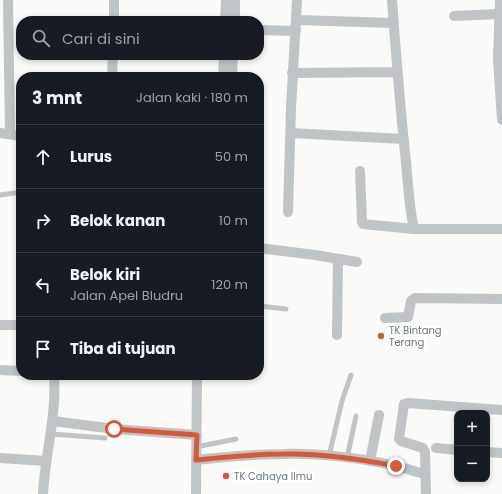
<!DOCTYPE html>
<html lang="id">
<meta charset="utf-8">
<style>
:root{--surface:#171b24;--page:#242831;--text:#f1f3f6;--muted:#9ea1a6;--line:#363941}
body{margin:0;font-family:Poppins,sans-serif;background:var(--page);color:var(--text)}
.controls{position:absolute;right:12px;bottom:12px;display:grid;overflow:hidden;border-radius:8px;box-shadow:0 2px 6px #0003}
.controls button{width:36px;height:36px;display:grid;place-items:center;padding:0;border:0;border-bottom:1px solid var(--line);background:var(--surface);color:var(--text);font:20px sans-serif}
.stop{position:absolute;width:12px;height:12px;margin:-9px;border:3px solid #d8593a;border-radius:50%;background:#fff}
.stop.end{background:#d8593a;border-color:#fff;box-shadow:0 1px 4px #0008}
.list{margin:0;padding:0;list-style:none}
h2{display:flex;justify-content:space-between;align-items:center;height:52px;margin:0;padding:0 16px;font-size:17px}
h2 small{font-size:13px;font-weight:400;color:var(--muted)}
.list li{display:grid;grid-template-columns:26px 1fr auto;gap:12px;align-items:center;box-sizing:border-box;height:64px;padding:0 16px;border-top:1px solid var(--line)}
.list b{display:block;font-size:15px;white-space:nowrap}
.list p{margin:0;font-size:13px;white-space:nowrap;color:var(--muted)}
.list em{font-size:13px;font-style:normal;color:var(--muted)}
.icon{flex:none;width:22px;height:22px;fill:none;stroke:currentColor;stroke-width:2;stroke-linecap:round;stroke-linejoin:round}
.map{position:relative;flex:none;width:502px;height:494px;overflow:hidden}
.search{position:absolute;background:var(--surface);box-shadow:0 2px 6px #0003;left:16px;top:16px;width:248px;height:44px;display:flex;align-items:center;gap:10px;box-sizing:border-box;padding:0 14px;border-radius:16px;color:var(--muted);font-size:15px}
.panel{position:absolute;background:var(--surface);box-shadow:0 2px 6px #0003;left:16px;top:72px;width:248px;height:308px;border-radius:16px}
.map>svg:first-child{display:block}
</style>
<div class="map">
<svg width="502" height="494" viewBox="0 0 502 494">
<rect width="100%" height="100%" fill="#fafaf8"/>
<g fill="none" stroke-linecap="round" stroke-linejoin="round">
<path stroke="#bfc4c7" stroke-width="5" d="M0,195L21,192
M259,306L286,309
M259,363H261
M51,434L105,438
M196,447L236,439
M329,456L342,401L351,375
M347,458L356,416"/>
<path stroke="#bfc4c7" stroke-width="10" d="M8,0L10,134
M235,0V21
M392,0C396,54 400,108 406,162C408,184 409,207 414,229
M500,0L498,59L502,120
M454,16L499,14
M297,20L394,23
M114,21V0
M225,21L226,0
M259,30L296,31
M292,73L397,72
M112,77L113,55
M223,77L224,55
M232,77L233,55
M0,133L21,136
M291,133L403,139
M360,171L362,222L363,224L414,229H502
M288,212L291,108L297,0
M259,248L315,255L357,262
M385,318L408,317L411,301L415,298L502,299
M0,325H21
M337,335L338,259
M0,370L21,371
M53,421L114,429L197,435
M436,448L457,450
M487,452L502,453
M0,458L46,461
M196,460C225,457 255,454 284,454C319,453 362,458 396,466C406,468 415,472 425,474
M370,461L379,415
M43,494C45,454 57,415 54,375
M196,494L197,375
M426,494L425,452L423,448L401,441L399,439L404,404L408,403L502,410"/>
</g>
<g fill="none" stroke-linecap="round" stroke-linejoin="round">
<path stroke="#d8593a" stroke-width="5" d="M114,429L197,435L196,460C226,457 255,454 284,454C322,453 360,459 396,466"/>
</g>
<g fill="#d8593a" stroke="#fff" stroke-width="1.5">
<circle cx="381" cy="336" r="4"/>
<circle cx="226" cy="476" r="4"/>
</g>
<g text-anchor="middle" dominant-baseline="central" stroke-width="4" stroke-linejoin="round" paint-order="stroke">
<g font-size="10" fill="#667781" stroke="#fff" text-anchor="start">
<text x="389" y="330">TK Bintang<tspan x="389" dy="12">Terang</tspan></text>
<text x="234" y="476">TK Cahaya Ilmu</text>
</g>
</g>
</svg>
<div class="controls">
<button>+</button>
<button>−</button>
</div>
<div class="stop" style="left:114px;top:429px"></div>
<div class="stop end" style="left:396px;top:466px"></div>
<div class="search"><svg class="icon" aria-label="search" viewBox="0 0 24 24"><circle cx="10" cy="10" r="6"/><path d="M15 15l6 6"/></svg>Cari di sini</div>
<section class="panel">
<h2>3 mnt<small>Jalan kaki · 180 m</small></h2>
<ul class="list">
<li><svg class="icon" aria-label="ahead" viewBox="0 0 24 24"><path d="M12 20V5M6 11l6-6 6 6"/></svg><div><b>Lurus</b></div><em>50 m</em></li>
<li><svg class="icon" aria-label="right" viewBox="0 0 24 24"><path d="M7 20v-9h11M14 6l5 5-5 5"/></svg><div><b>Belok kanan</b></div><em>10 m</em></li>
<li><svg class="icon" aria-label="left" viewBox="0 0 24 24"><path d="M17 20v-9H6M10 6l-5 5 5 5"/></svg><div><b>Belok kiri</b><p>Jalan Apel Bludru</p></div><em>120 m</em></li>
<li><svg class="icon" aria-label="arrive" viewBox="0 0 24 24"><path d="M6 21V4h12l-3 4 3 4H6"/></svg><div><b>Tiba di tujuan</b></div></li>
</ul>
</section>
</div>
